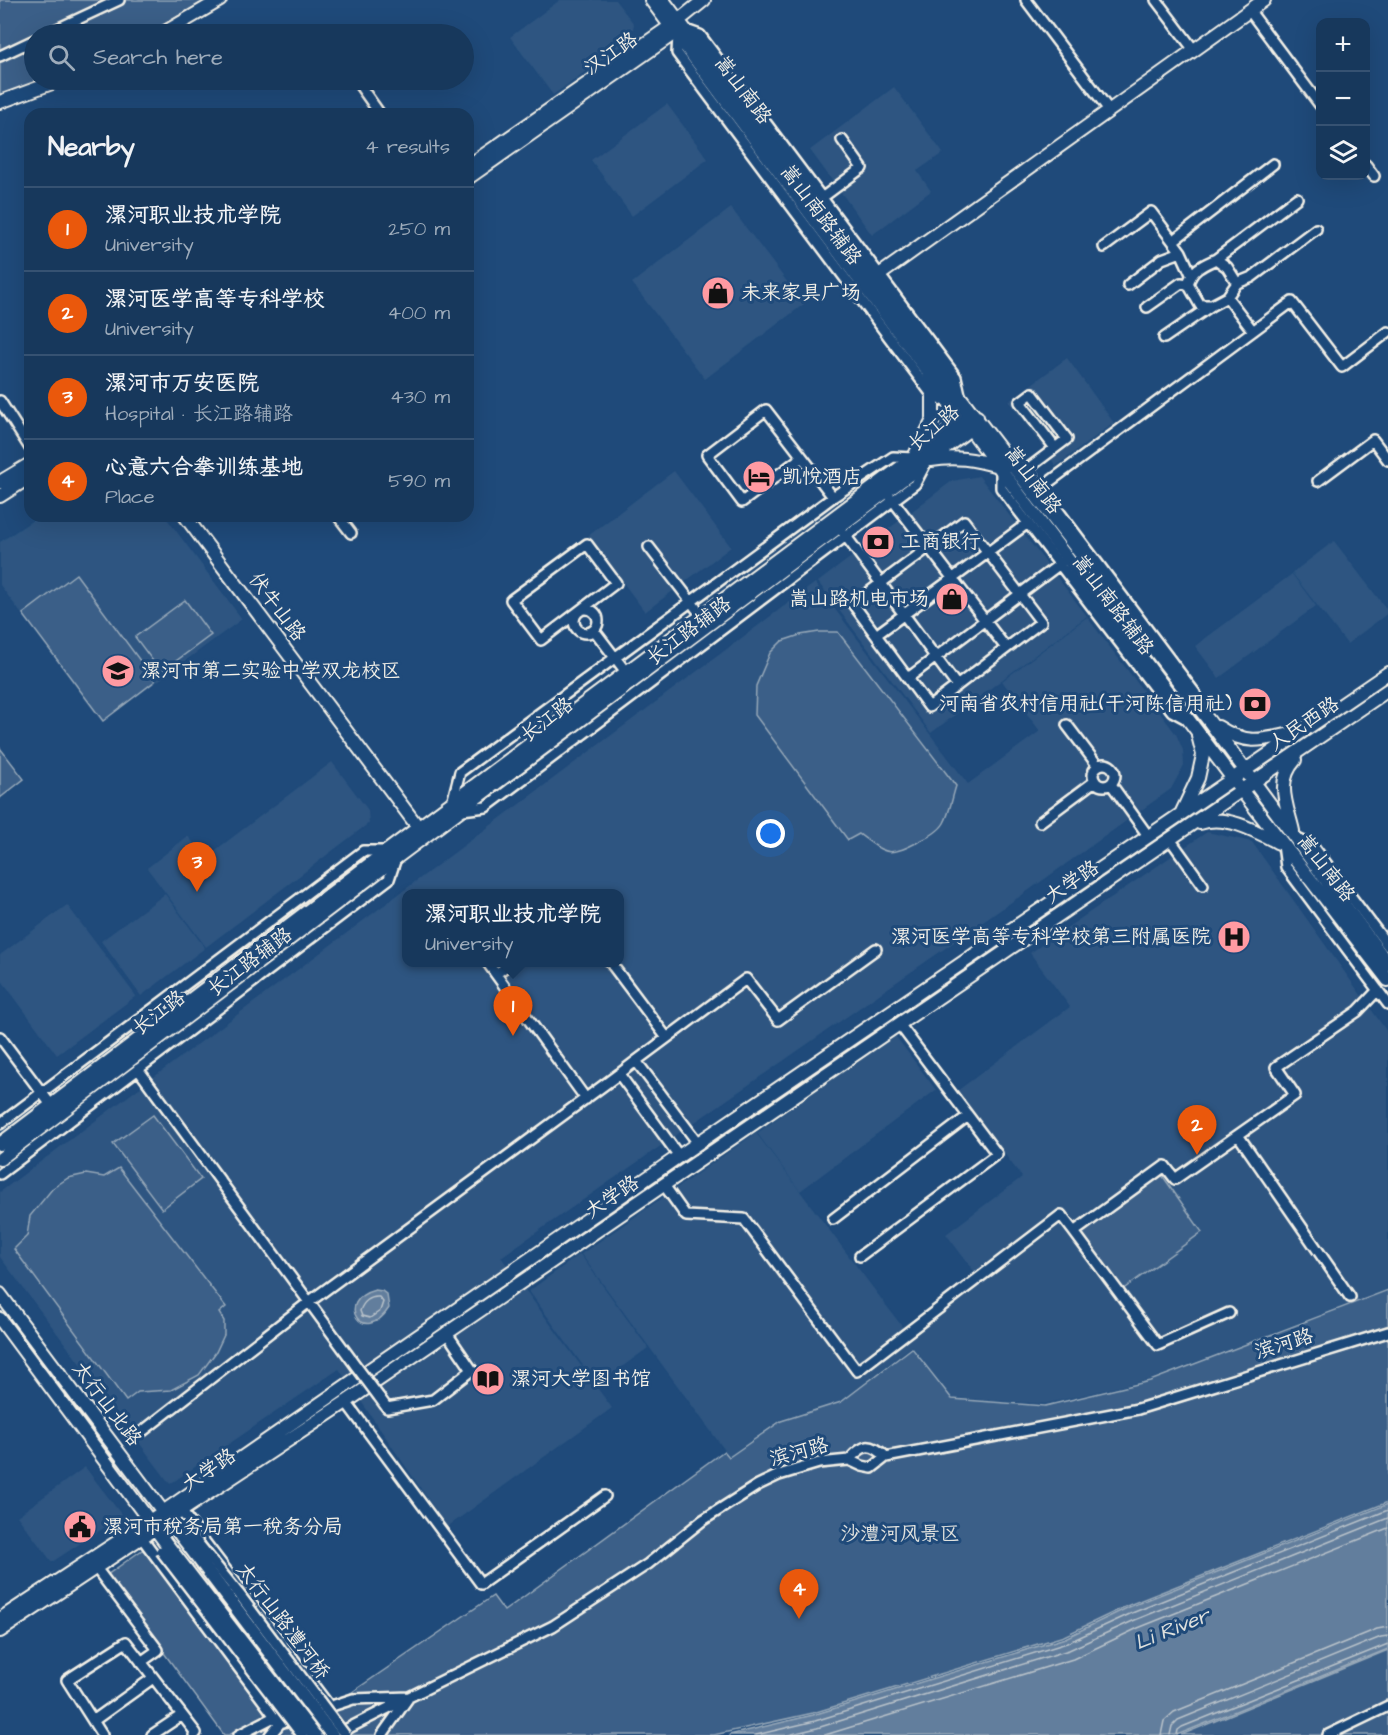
<!DOCTYPE html>
<meta charset="utf-8">
<style>
:root{--surface:#17385c;--page:#244365;--text:#f1f3f6;--muted:#9eacbb;--line:#365272;--accent:#ea580c}
body{margin:0;font-family:"Architects Daughter","LXGW WenKai TC",sans-serif;background:var(--page);color:var(--text)}
.controls{position:absolute;right:18px;top:18px;display:grid;overflow:hidden;border-radius:12px;box-shadow:0 6px 24px #0002}
.controls button{width:54px;height:54px;display:grid;place-items:center;padding:0;border:0;border-bottom:2px solid var(--line);background:var(--surface);color:var(--text);font:30px sans-serif}
.you{position:absolute;left:771px;top:834px;width:21px;height:21px;margin:-15px;border:4px solid #fff;border-radius:50%;background:#1a73e8;box-shadow:0 0 0 9px #1a73e833}
.badge{display:grid;place-items:center;width:39px;height:39px;border-radius:50%;background:var(--accent);color:#fff;font-size:20px;font-weight:700}
.pin{position:absolute;translate:-50% -50px;filter:drop-shadow(0 2px 3px #0008)}
.pin::after{content:'';position:absolute;top:32px;width:21px;height:18px;background:inherit;clip-path:polygon(0 0,100% 0,50% 100%)}
.popup{position:absolute;left:402px;top:889px;width:222px;height:78px;box-sizing:border-box;display:grid;place-content:center;border-radius:12px;background:var(--surface);filter:drop-shadow(0 2px 4px #0005);font-size:20px;white-space:nowrap;color:var(--muted)}
.popup b{font-size:22px;color:var(--text)}
.popup::after{content:'';position:absolute;left:50%;top:100%;margin-left:-12px;border:12px solid transparent;border-top-color:var(--surface)}
.list{margin:0;padding:0;list-style:none}
h2{display:flex;justify-content:space-between;align-items:center;height:78px;margin:0;padding:0 24px;font-size:26px}
h2 small{font-size:20px;font-weight:400;color:var(--muted)}
.list li{display:grid;grid-template-columns:39px 1fr auto;gap:18px;align-items:center;box-sizing:border-box;height:84px;padding:0 24px;border-top:2px solid var(--line)}
.list b{display:block;font-size:22px;white-space:nowrap}
.list p{margin:0;font-size:20px;white-space:nowrap;color:var(--muted)}
.list em{font-size:20px;font-style:normal;color:var(--muted)}
.icon{flex:none;width:33px;height:33px;fill:none;stroke:currentColor;stroke-width:2;stroke-linecap:round;stroke-linejoin:round}
.map{position:relative;flex:none;width:1388px;height:1735px;overflow:hidden}
.search{position:absolute;background:var(--surface);box-shadow:0 6px 24px #0002;left:24px;top:24px;width:450px;height:66px;display:flex;align-items:center;gap:15px;box-sizing:border-box;padding:0 21px;border-radius:33px;color:var(--muted);font-size:22px}
.panel{position:absolute;background:var(--surface);box-shadow:0 6px 24px #0002;left:24px;top:108px;width:450px;height:414px;border-radius:18px}
.map>svg:first-child{display:block}
</style>
<div class="map">
<svg width="1388" height="1735" viewBox="0 0 1388 1735">
<rect width="100%" height="100%" fill="#1f4a7a"/>
<filter id="ink" filterUnits="userSpaceOnUse"><feTurbulence type="fractalNoise" baseFrequency=".0167" numOctaves="2"/><feDisplacementMap in="SourceGraphic" scale="12" xChannelSelector="R" yChannelSelector="G"/><feConvolveMatrix kernelMatrix="1 2 1 2 8 2 1 2 1" color-interpolation-filters="sRGB"/></filter>
<g filter="url(#ink)">
<path fill="#2d5581" fill-rule="evenodd" d="M560,0H615L634,24L631,39L553,95L510,37Z
M894,87L943,153L917,171L931,191L872,235L810,150Z
M667,104L708,159L632,216L591,160Z
M731,208L804,304L705,379L632,283Z
M1067,358L1114,423L1056,466L1009,401Z
M674,471L731,547L645,612L588,536Z
M979,476L1087,616L931,733L818,582L952,481Z
M39,516H165L242,619L102,722L0,585V542Z
M1334,541L1388,611V613L1347,644L1292,573Z
M1292,574L1316,606L1219,678L1195,646Z
M815,583L968,784L1040,731L1002,681L1087,617L1176,734L1183,750L1184,765L1171,789L1042,881L501,1257L612,1408L447,1527L339,1369L170,1484L0,1257V1192ZM406,894H620V962H406Z
M332,762L368,810L369,823L206,947L147,868L188,836L205,858Z
M1207,832L1252,842L1388,1033V1289L1149,1380L1045,1404L952,1398L912,1346L841,1401L780,1420L729,1456L581,1254L756,1133L904,1329L976,1274L946,1234L1022,1177L957,1091L1070,1007L1030,953Z
M165,894L205,948L141,996L101,941Z
M67,905L136,996L57,1055L0,978V955Z
M894,1034L936,1090L800,1191L757,1133Z
M580,1254L648,1348L597,1385L529,1291Z
M85,1467L121,1514L119,1518L52,1562L17,1516Z"/>
<path fill="#3a5f88" stroke="#97a8b8" stroke-width="1.5" d="M0,0H207L147,34H34V80H47L0,96Z
M76,574L155,681L103,721L23,614Z
M185,600L211,635L161,672L135,637Z
M819,632H838L956,786C952,798 950,812 944,823C940,830 929,837 922,840C889,857 888,856 859,834L848,840L755,715L756,686L770,653L782,641L800,635Z
M0,748L24,779L0,798Z
M153,1115L201,1179L162,1209L113,1144Z
M119,1168L226,1307L219,1313L224,1321V1335L216,1352L199,1375L171,1390L138,1392L126,1401L14,1249L27,1236L30,1216L53,1188L68,1178L86,1174L104,1177Z
M1162,1175L1202,1232L1122,1290L1081,1234Z
M1388,1290V1502L1129,1605L1064,1636L813,1713L714,1735H246L266,1725L289,1726L332,1711L342,1699L493,1596L504,1611L724,1451L729,1457L781,1421L841,1402L912,1348L952,1399L1045,1406L1150,1381Z
M142,1550L147,1552L265,1713L260,1720L229,1735H224L107,1575Z
M1388,1650V1735H1181Z"/>
<path fill="#627e9d" stroke="#9cacbb" stroke-width="1.5" d="M375,1290L382,1291L387,1295L389,1308C364,1347 333,1301 375,1290Z
M1388,1504V1649L1177,1735H729L813,1715L1065,1638L1129,1607Z"/>
<g fill="none" stroke-linecap="round" stroke-linejoin="round">
<path stroke="#bac3ca" stroke-width="1.5" d="M379,1297L383,1302L380,1311L370,1318L362,1316L360,1311C363,1302 370,1296 379,1297Z
M756,1735L815,1721L1067,1643L1132,1613L1388,1510
M788,1735L817,1728L1069,1650L1135,1620L1388,1518
M825,1735L1073,1659L1138,1628L1388,1528
M1161,1735L1164,1721L1174,1712L1377,1629L1388,1627
M1170,1735L1172,1726L1178,1720L1381,1637L1388,1636
M1177,1735L1178,1730L1182,1727L1388,1644"/>
<defs>
<path id="street" d="M1026,0L1109,110
M1156,0L1194,50
M1249,10L1320,105
M686,30L700,35L956,377L960,395
M46,34L119,0
M678,35L677,53L933,396L951,404
M0,56L34,40
M356,80L380,114
M1366,165L1374,176
M819,200L862,168L842,140
M1173,241L1273,164
M1104,247L1151,212L1181,252L1191,274
M1216,259L1297,198
M1237,283L1252,277L1316,229
M1128,285L1162,259L1181,252
M1227,297L1212,305H1200L1188,284C1192,269 1203,265 1216,259L1227,267L1237,283L1227,297L1253,331
M1147,307L1181,283L1188,284
M1164,338L1212,305
M0,401L30,448
M802,457L742,502L707,455L766,410L833,497
M1012,463L1027,469L1195,693L1200,705
M1001,471V488L1172,711L1185,718
M1022,473L1067,439L1032,393L1020,402L1055,448
M1318,481L1373,440L1388,460
M1041,488L1292,302L1342,367L1388,332
M891,498L1006,648
M338,516L351,533
M964,521L1041,622L929,707L853,604Z
M842,531L957,686
M587,544L616,583L541,640L511,600Z
M649,547L702,616
M574 621a12 12 0 1 1 24 0a12 12 0 1 1-24 0Z
M594,630L626,672
M876,635L1028,523
M908,678L1064,561
M1067,725L1098,766
M1093 775a11 11 0 1 1 22 0a11 11 0 1 1-22 0Z
M1111,784L1149,837
M452,803L460,772L833,497L893,457L914,458
M462,810L486,807L915,484L925,465
M1040,822L1095,781
M1295,838L1313,846L1388,946
M1170,839L1203,885
M1283,845L1286,867L1388,1004
M487,962L586,1099
M610,962L667,1038
M496,974L512,962
M0,1037L51,1105
M138,1069L356,1366
M619,1074L636,1061
M0,1124L363,851H387
M1238,1135L1350,1297
M698,1143L636,1061L746,979L778,1020L876,949
M0,1174L389,879L396,858
M664,1185L686,1216L744,1219L857,1371L1061,1215L1074,1232L1165,1166L1175,1179L1295,1095L1276,1067L1358,1011L1378,990
M833,1219L968,1116
M1074,1232L1158,1345L1229,1313
M860,1256L997,1154L899,1024
M379,1397L387,1408L433,1400L472,1370L446,1332
M346,1402L481,1584L605,1496
M143,1431L309,1302L619,1074L679,1156
M849,1460C863,1444 871,1442 886,1457
M182,1512L330,1707
M142,1538L280,1723
M96,1568L158,1650L141,1662
M93,1721L153,1678
M337,1734L408,1698
M102,1735L67,1680L126,1642L196,1733L194,1735
M152,1735L182,1715
M239,1735L276,1716
M270,1735L280,1723L353,1699L409,1697L553,1626L648,1564L703,1520L758,1485L779,1475L819,1463L849,1460L862,1466L872,1468L886,1457L1138,1409L1388,1332
M382,1735L409,1697
M1328,1735L1388,1706"/>
<path id="secondary" d="M651,0L998,466L1242,791L1388,980
M663,0L960,397L1209,721L1388,964
M162,34L220,0
M0,102L60,80
M468,166L678,21L704,0
M468,178L676,32L677,25
M868,283L1264,0
M915,455L933,420V396L929,375
M931,460C955,456 974,459 998,466
M0,482L30,464
M0,496L30,477
M185,516L424,835
M1218,727C1247,746 1263,740 1295,733
M1181,814L1198,778L1203,755L1198,735
M1200,823C1226,814 1256,831 1279,843
M1293,831C1287,805 1275,782 1295,760
M0,1144L387,851L964,420L970,419
M0,1159L396,858L970,429L977,417
M0,1294L182,1537
M0,1319L168,1546
M0,1619L163,1512L698,1143L1388,673
M0,1631L346,1402L1388,690"/>
</defs>
<use href="#street" stroke="#f4f1e8" stroke-width="14"/>
<use href="#secondary" stroke="#f4f1e8" stroke-width="16"/>
<use href="#street" stroke="#1f4a7a" stroke-width="9"/>
<use href="#secondary" stroke="#1f4a7a" stroke-width="12"/>
<defs>
<path id="street-bridge" d="M356,1366L379,1397
M189,1532L239,1594L345,1735
M161,1551L302,1735"/>
<path id="secondary-bridge" d="M182,1537L332,1735
M168,1546L314,1735"/>
</defs>
<use href="#street-bridge" stroke="#f4f1e8" stroke-width="14" stroke-linecap="butt"/>
<use href="#secondary-bridge" stroke="#f4f1e8" stroke-width="16" stroke-linecap="butt"/>
<use href="#street-bridge" stroke="#1f4a7a" stroke-width="9"/>
<use href="#secondary-bridge" stroke="#1f4a7a" stroke-width="12"/>
</g>
</g>
<defs>
<symbol id="shop-disc" viewBox="-11 -11 22 22"><circle r="9.5" fill="#ff9aa2" stroke="#1f4a7a"/><path d="M-5-2.5h2.3a2.7 3.5 0 0 1 5.4 0H5L5.5 6h-11ZM-1.5-2.5h3a1.5 2.3 0 0 0-3 0Z" fill="#111"/></symbol>
<symbol id="hotel-disc" viewBox="-11 -11 22 22"><circle r="9.5" fill="#ff9aa2" stroke="#1f4a7a"/><path d="M-6-4.5h1.5V1H6V5H4.5V3h-9V5H-6ZM-4 0a1.8 1.8 0 1 1 3.6 0ZM.5 0V-2.5h3Q6-2.5 6 0Z" fill="#111"/></symbol>
<symbol id="bank-disc" viewBox="-11 -11 22 22"><circle r="9.5" fill="#ff9aa2" stroke="#1f4a7a"/><path d="M-6-4H6V4H-6ZM0-2.3a2.3 2.3 0 1 0 0 4.6a2.3 2.3 0 1 0 0-4.6Z" fill="#111"/></symbol>
<symbol id="school-disc" viewBox="-11 -11 22 22"><circle r="9.5" fill="#ff9aa2" stroke="#1f4a7a"/><path d="M0-5L7-2L0 1L-7-2ZM-4 1L0 2.5L4 1V4Q0 6-4 4Z" fill="#111"/></symbol>
<symbol id="hospital-disc" viewBox="-11 -11 22 22"><circle r="9.5" fill="#ff9aa2" stroke="#1f4a7a"/><path d="M-5-5h3v3.5h4V-5h3V5h-3V1.5h-4V5h-3Z" fill="#111"/></symbol>
<symbol id="library-disc" viewBox="-11 -11 22 22"><circle r="9.5" fill="#ff9aa2" stroke="#1f4a7a"/><path d="M-6-4Q-3-5.5-.7-3.5V5Q-3 3-6 4ZM6-4Q3-5.5 .7-3.5V5Q3 3 6 4Z" fill="#111"/></symbol>
<symbol id="civic-disc" viewBox="-11 -11 22 22"><circle r="9.5" fill="#ff9aa2" stroke="#1f4a7a"/><path d="M-.6-6.5H3V-4.5H.6V-3L4-1V1h2V6H-6V1h2V-1L-.6-3ZM-1.2 2.5V6h2.4V2.5Z" fill="#111"/></symbol>
</defs>
<g fill-rule="evenodd">
<use href="#shop-disc" x="699" y="274" width="38" height="38"/>
<use href="#hotel-disc" x="740" y="458" width="38" height="38"/>
<use href="#bank-disc" x="859" y="523" width="38" height="38"/>
<use href="#shop-disc" x="933" y="580" width="38" height="38"/>
<use href="#school-disc" x="99" y="652" width="38" height="38"/>
<use href="#bank-disc" x="1236" y="685" width="38" height="38"/>
<use href="#hospital-disc" x="1215" y="918" width="38" height="38"/>
<use href="#library-disc" x="469" y="1360" width="38" height="38"/>
<use href="#civic-disc" x="61" y="1508" width="38" height="38"/>
</g>
<g text-anchor="middle" dominant-baseline="central" stroke-width="6" stroke-linejoin="round" paint-order="stroke">
<g font-size="20" fill="#f4f1e8" stroke="#1f4a7a">
<text transform="translate(611 54) rotate(-35)">汉江路</text>
<text transform="translate(743 90) rotate(53)">嵩山南路</text>
<text transform="translate(821 215) rotate(53)">嵩山南路辅路</text>
<text transform="translate(934 428) rotate(-40)">长江路</text>
<text transform="translate(1033 480) rotate(53)">嵩山南路</text>
<text transform="translate(1113 605) rotate(53)">嵩山南路辅路</text>
<text transform="translate(277 607) rotate(53)">伏牛山路</text>
<text transform="translate(689 631) rotate(-37)">长江路辅路</text>
<text transform="translate(547 720) rotate(-37)">长江路</text>
<text transform="translate(1304 724) rotate(-34)">人民西路</text>
<text transform="translate(1326 868) rotate(52)">嵩山南路</text>
<text transform="translate(1072 882) rotate(-34)">大学路</text>
<text transform="translate(250 962) rotate(-37)">长江路辅路</text>
<text transform="translate(159 1013) rotate(-37)">长江路</text>
<text transform="translate(612 1197) rotate(-34)">大学路</text>
<text transform="translate(1284 1344) rotate(-17)">滨河路</text>
<text transform="translate(107 1404) rotate(53)">太行山北路</text>
<text transform="translate(799 1452) rotate(-15)">滨河路</text>
<text transform="translate(209 1470) rotate(-34)">大学路</text>
<text transform="translate(283 1621) rotate(53)">太行山路澧河桥</text>
</g>
<g font-size="20" fill="#f4f1e8" stroke="#1f4a7a" text-anchor="start">
<text x="741" y="293">未来家具广场</text>
<text x="782" y="477">凯悦酒店</text>
<text x="901" y="542">工商银行</text>
<text x="929" y="599" text-anchor="end">嵩山路机电市场</text>
<text x="141" y="671">漯河市第二实验中学双龙校区</text>
<text x="1232" y="704" text-anchor="end">河南省农村信用社(干河陈信用社)</text>
<text x="1211" y="937" text-anchor="end">漯河医学高等专科学校第三附属医院</text>
<text x="511" y="1379">漯河大学图书馆</text>
<text x="103" y="1527">漯河市税务局第一税务分局</text>
</g>
<g font-size="20" fill="#e1e2de" stroke="#1f4a7a">
<text x="900" y="1534">沙澧河风景区</text>
</g>
<g font-size="21" font-style="italic" fill="#dee0dd" stroke="#1f4a7a">
<text transform="translate(1172 1629) rotate(-22)">Li River</text>
</g>
</g>
</svg>
<div class="controls">
<button>+</button>
<button>−</button>
<button><svg class="icon" aria-label="layers" viewBox="0 0 24 24"><path d="M12 4l9 5-9 5-9-5zM3 14l9 5 9-5"/></svg></button>
</div>
<div class="you"></div>
<div class="pin badge" style="left:513px;top:1036px">1</div>
<div class="popup"><b>漯河职业技术学院</b>University</div>
<div class="pin badge" style="left:1197px;top:1155px">2</div>
<div class="pin badge" style="left:197px;top:892px">3</div>
<div class="pin badge" style="left:799px;top:1619px">4</div>
<div class="search"><svg class="icon" aria-label="search" viewBox="0 0 24 24"><circle cx="10" cy="10" r="6"/><path d="M15 15l6 6"/></svg>Search here</div>
<section class="panel">
<h2>Nearby<small>4 results</small></h2>
<ul class="list">
<li><span class="badge">1</span><div><b>漯河职业技术学院</b><p>University</p></div><em>250 m</em></li>
<li><span class="badge">2</span><div><b>漯河医学高等专科学校</b><p>University</p></div><em>400 m</em></li>
<li><span class="badge">3</span><div><b>漯河市万安医院</b><p>Hospital · 长江路辅路</p></div><em>430 m</em></li>
<li><span class="badge">4</span><div><b>心意六合拳训练基地</b><p>Place</p></div><em>590 m</em></li>
</ul>
</section>
</div>
